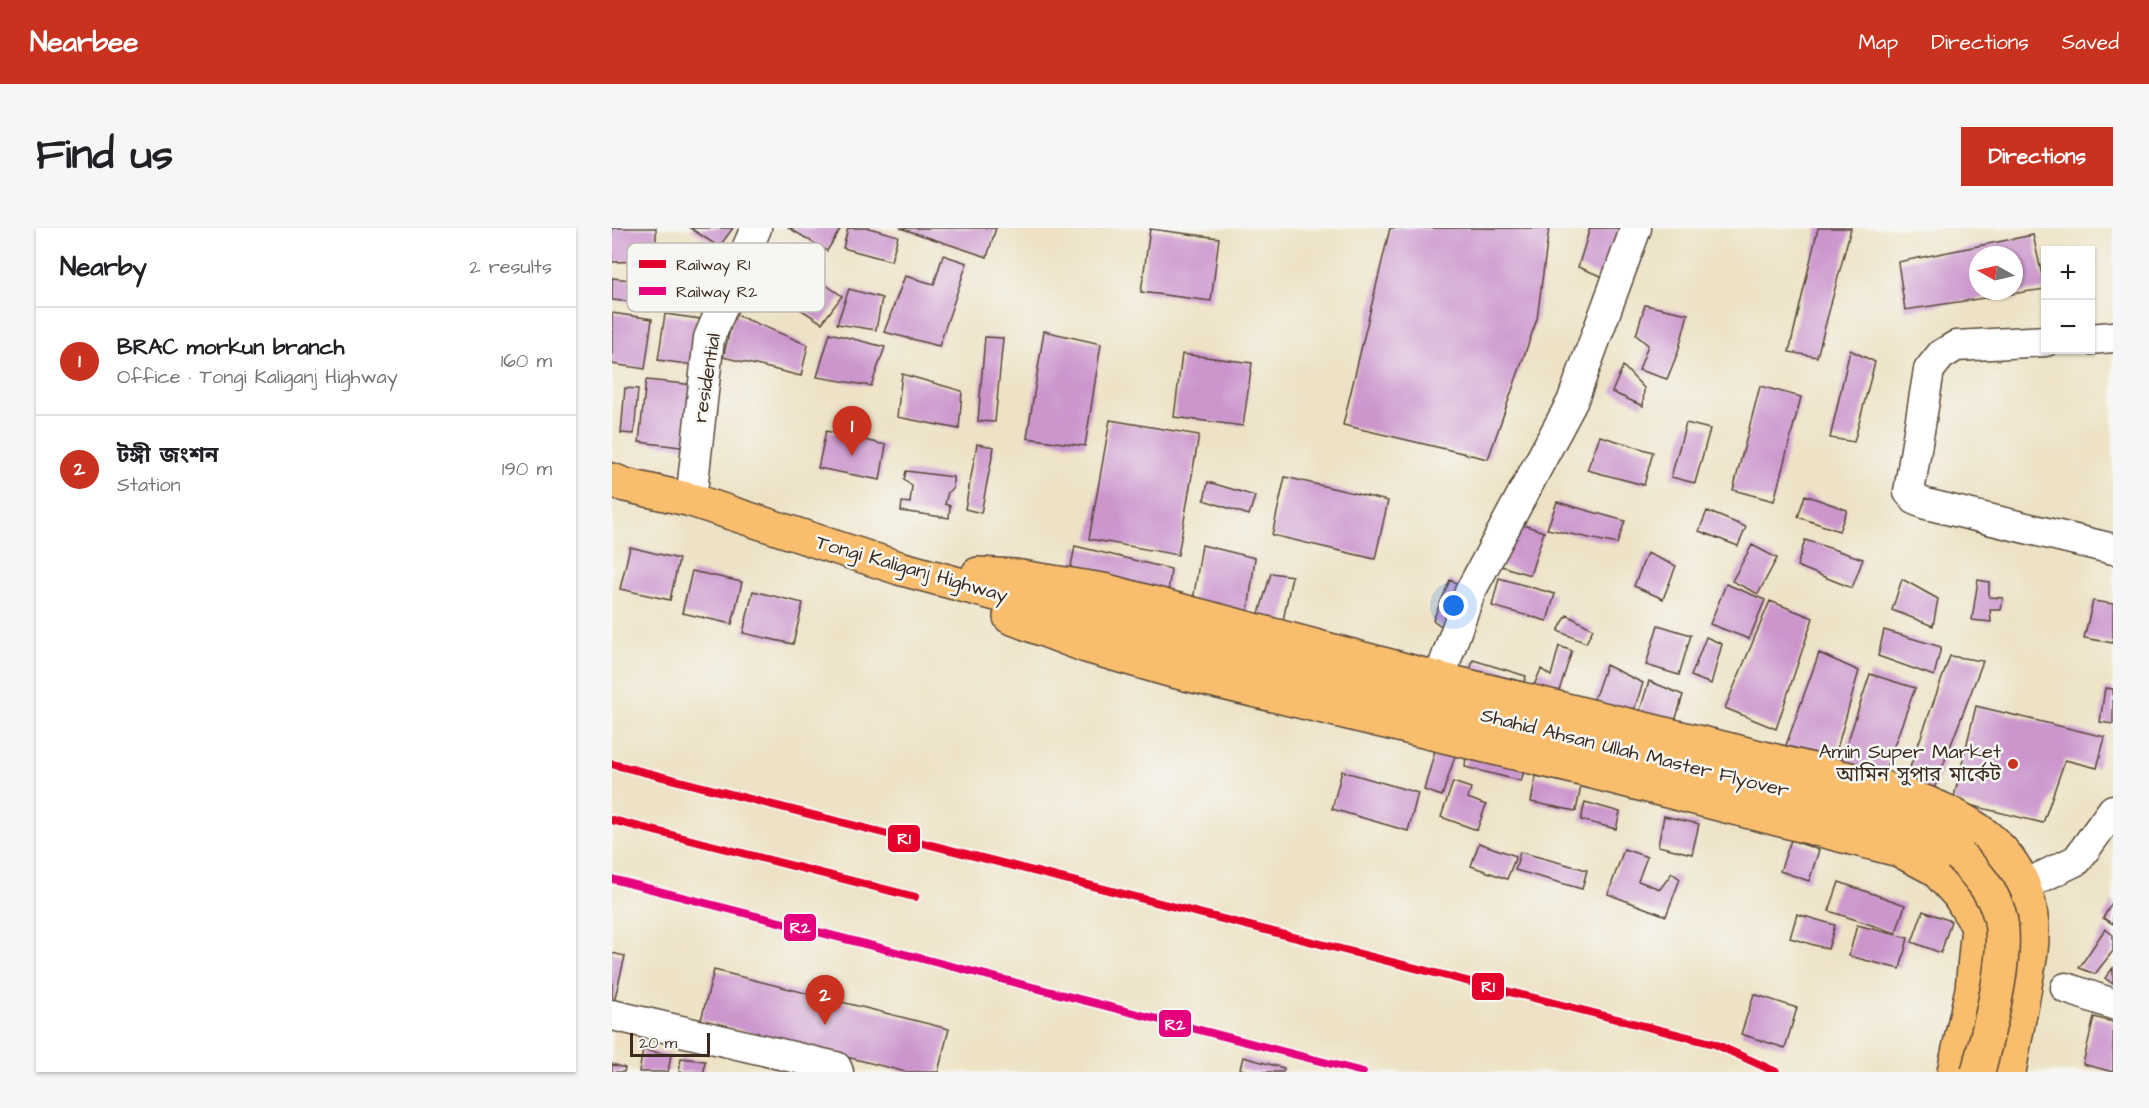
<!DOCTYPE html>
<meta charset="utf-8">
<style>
:root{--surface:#fff;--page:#f6f6f6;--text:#202124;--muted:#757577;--line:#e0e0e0;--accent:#c8321e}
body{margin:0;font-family:"Architects Daughter","Noto Sans Bengali",sans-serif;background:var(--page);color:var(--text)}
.controls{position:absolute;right:18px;top:18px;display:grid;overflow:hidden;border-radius:0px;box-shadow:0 2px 4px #0004}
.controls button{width:54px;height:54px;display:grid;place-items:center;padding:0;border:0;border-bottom:2px solid var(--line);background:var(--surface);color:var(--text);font:30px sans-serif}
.compass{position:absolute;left:1357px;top:18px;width:54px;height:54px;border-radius:50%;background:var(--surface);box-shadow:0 2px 4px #0004;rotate:278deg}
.scale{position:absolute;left:18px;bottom:15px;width:80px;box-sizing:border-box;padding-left:6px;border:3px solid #3b2a1e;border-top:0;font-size:16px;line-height:21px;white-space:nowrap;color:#3b2a1e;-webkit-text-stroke:4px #f6f6f2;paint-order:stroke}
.you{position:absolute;left:842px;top:378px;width:21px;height:21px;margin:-15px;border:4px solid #fff;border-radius:50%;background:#1a73e8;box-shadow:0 0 0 9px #1a73e833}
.badge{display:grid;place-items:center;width:39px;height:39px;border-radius:50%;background:var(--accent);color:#fff;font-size:20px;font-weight:700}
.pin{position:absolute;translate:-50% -50px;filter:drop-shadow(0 2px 3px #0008)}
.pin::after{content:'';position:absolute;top:32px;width:21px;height:18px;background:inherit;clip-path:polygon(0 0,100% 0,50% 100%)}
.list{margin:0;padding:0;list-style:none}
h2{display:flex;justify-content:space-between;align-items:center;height:78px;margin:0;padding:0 24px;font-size:26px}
h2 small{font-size:20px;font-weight:400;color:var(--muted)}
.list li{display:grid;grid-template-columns:39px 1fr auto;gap:18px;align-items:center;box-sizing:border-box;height:108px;padding:0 24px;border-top:2px solid var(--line)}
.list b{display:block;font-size:22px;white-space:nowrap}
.list p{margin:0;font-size:20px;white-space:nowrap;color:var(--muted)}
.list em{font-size:20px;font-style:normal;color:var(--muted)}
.map{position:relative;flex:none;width:1501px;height:844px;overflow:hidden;border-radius:0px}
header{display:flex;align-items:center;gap:36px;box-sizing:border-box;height:84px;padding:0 30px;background:var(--accent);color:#fff}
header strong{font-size:28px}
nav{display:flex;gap:33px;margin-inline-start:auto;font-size:21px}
.intro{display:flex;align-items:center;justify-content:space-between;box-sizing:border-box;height:144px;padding:0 36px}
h1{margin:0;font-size:42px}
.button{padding:15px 27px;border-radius:0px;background:var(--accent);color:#fff;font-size:21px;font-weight:700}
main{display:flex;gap:36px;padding:0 36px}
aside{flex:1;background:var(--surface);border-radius:0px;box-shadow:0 2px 4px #0004}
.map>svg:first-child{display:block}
</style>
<header>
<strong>Nearbee</strong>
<nav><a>Map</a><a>Directions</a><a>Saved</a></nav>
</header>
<div class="intro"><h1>Find us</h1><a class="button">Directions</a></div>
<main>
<aside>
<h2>Nearby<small>2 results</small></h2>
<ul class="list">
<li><span class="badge">1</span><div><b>BRAC morkun branch</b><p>Office · Tongi Kaliganj Highway</p></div><em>160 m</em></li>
<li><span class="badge">2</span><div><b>টঙ্গী জংশন</b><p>Station</p></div><em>190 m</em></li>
</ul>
</aside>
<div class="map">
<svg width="1501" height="844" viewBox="0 0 1501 844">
<rect width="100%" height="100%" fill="#f6f6f2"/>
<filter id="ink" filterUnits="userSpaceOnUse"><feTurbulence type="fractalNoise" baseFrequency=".0167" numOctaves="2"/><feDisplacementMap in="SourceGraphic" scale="12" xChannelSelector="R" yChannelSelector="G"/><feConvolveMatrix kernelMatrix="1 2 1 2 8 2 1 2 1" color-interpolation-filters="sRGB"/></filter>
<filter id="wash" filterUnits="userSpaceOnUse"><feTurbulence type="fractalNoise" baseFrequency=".008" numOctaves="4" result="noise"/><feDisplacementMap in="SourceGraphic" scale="24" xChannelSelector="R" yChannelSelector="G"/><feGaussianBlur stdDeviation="1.35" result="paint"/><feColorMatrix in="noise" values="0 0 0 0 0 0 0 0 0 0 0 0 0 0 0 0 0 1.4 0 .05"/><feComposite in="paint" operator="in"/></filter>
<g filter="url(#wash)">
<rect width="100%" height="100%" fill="#ede2c5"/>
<g id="blocks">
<path fill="#cc96cd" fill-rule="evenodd" d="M0,0H44V33L0,34Z
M78,0H121L107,19Z
M177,0H229L215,23Z
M236,0H257L286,8L279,33L231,20Z
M288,0H384L375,29Z
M778,0H937L925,91L876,231L731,197Z
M978,0H1014L994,50L966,39Z
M1206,0H1239L1205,129L1177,124Z
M538,1L607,10L599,73L529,64Z
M1421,7L1433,61L1293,82L1286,34ZM1366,27H1402V63H1366Z
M331,27L355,35L327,118L272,104L293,48L322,56Z
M191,41L230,68L210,95L169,69Z
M0,50L56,56L54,77L0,72Z
M237,61L270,70L264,102L225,96Z
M1033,77L1076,86L1066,124L1055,151L1027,142L1036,117L1024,107Z
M0,85L40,91L33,141L0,136Z
M53,86L88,91L82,137L46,132Z
M122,86L196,117L189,148L111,129Z
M432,103L489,116L473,218L415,210Z
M218,105L273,119L259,158L205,149Z
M373,109L391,110L383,194L366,193Z
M1238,122L1263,134L1242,214L1218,210Z
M570,126L640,135L631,198L562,189Z
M1011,138L1032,160L1031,178L1000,164Z
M290,146L350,163L347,201L285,189Z
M34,152L83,157L77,220L27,214Z
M1148,158L1189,169L1162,273L1121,262Z
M13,160L26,161L22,206L9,205Z
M498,192L587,207L566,327L477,311Z
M1074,195L1098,201L1083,255L1059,249Z
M214,203L274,217L268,252L206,240Z
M988,208L1041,224L1032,257L975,242Z
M365,216L382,219L369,285L353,281Z
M294,243L341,249V261L336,264L333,276L338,278L337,290L289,283L290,274L298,275L300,258L292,252Z
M673,249L776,273L763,331L660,307Z
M596,254L643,268L637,287L592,272Z
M1193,267L1235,282L1227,303L1186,289Z
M945,274L1013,293L1005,316L935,301Z
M1095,283L1134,299L1126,318L1087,303Z
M903,294L932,304L918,347L889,338Z
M1193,312L1251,331L1240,360L1185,338Z
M590,317L643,330L635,391L579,385Z
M1140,317L1165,330L1146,366L1120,353Z
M463,318L559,341L554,381L455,358Z
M18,319L67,331L58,372L8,361Z
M1035,325L1064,338L1051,371L1022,358Z
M80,343L130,354L120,396L70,385Z
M659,345L680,348L670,398L646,389Z
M887,350L943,366L935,393L880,378Z
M1290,351L1326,371L1321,398L1280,382Z
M838,352L856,361L836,403L821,392Z
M1366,352L1377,354V369L1391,370L1389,382H1378L1379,394L1360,392Z
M1114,356L1153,372L1137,411L1098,396Z
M141,363L191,375L181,416L131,405Z
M1158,373L1201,390L1164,501L1113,480Z
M1481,373L1501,376V415L1472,410Z
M955,387L981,401L974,415L946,403Z
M1046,397L1079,407L1067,447L1034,437Z
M1272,402L1329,419L1322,448L1266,428Z
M1094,409L1110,416L1099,456L1079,448Z
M947,418L960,423L942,478L915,474L929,441L939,448Z
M1207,425L1247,443L1218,545L1169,531Z
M1338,428L1371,433L1320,566L1291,559Z
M861,432L914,448L906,474L854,458Z
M994,437L1031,455L1014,506L981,474Z
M1258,446L1303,460L1271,548L1229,534Z
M1037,453L1071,467L1055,520L1019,512Z
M1493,460L1501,461V496L1488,494Z
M1364,478L1493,509L1485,540L1453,532L1431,595L1341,573Z
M855,515L916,531L909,553L853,539Z
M824,519L844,525L830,568L812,562Z
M730,543L806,565L796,603L720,581Z
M924,548L969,558L964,583L919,574Z
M841,554L859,560L856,570L874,577L865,602L829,589Z
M973,574L1008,584L1004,601L969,592Z
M1052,588L1087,596L1080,626L1046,618Z
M1179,612L1207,622L1197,653L1168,643Z
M867,615L904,628L895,651L859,638Z
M1012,621L1035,629L1026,653L1048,661L1060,645L1068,651L1054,688L996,666Z
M908,624L975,642L970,661L903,642Z
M1227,654L1293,677L1284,705L1217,683Z
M1501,673V696L1491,690Z
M1311,683L1339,693L1329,725L1300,714Z
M1185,686L1223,697L1216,721L1178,710Z
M1245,697L1296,710L1288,741L1237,728Z
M1493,701L1501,707V723L1483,746L1467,740Z
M0,725L13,728L1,778H0Z
M1501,740V756L1493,750Z
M102,742L337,801L326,844H294L89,792Z
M1142,766L1185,780L1173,820L1129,806Z
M1482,789L1501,794V844L1471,836Z
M31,822L59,827L56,844H27Z
M631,829L672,840L671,844H640L628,841Z
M69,830L93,833L92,844H67Z
M0,836L13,840L12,844H0Z"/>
</g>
</g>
<g filter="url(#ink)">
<use href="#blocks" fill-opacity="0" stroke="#564637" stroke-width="1.5"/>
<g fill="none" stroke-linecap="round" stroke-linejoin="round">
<defs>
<path id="minor" d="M1478,111L1501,109
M1434,113L1344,118L1329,127L1317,142L1297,264L1304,272L1314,276L1501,321
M79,272L97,110L144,0
M827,451L858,364L960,174L1024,0
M1392,675L1413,657L1465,632L1501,582
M1454,760L1501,776
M0,787L224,839L226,844"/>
<path id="major" d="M0,252L13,257L79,272L287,340L603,425L1259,582L1296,594L1326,609L1348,628
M366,346L403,348L491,362L827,451L1254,555C1332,577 1419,608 1420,704C1421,722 1416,740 1413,758C1408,787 1402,815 1397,844
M398,389L474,418L557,442L953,537L1287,622L1323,641L1346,666L1366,698L1360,761L1342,844"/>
</defs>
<use href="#minor" stroke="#564637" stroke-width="33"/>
<use href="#major" stroke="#564637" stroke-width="36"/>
<use href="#minor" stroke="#fff" stroke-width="30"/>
<use href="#major" stroke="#f9be6d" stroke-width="33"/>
<defs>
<path id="major-bridge" d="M1348,628C1364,645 1380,662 1387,685C1399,724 1376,804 1366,844"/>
</defs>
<use href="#major-bridge" stroke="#564637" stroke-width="36" stroke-linecap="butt"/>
<use href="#major-bridge" stroke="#f9be6d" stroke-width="33"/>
<defs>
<path id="rail-1" d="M0,536L1103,816L1164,844
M0,592L303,669"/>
<path id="rail-2" d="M0,651L751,844"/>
</defs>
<use href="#rail-1" stroke="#f6f6f2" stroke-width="12"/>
<use href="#rail-2" stroke="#f6f6f2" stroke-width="12"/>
<use href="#rail-1" stroke="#e4002b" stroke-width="8"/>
<use href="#rail-2" stroke="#e5007d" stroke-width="8"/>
</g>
</g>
<circle fill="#c8321e" stroke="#f6f6f2" stroke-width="2" cx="1401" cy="536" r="6"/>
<g text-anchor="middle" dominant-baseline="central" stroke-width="5" stroke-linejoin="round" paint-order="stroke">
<g font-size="20" fill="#3b2a1e" stroke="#f6f6f2">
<text transform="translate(95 150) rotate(-81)">residential</text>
<text transform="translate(300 341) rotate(16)">Tongi Kaliganj Highway</text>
<text transform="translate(1023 525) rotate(14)">Shahid Ahsan Ullah Master Flyover</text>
</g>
<g font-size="20" fill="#3b2a1e" stroke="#f6f6f2" text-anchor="end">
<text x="1389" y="524">Amin Super Market<tspan x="1389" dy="23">আমিন সুপার মার্কেট</tspan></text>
</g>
</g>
<rect x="15" y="15" width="198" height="69" rx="9" fill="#f6f6f2" stroke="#beb9b2" stroke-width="1.5"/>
<rect x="27" y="32" width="27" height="8" fill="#e4002b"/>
<rect x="27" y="59" width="27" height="8" fill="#e5007d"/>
<g font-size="16" fill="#3b2a1e">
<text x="64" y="42">Railway R1</text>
<text x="64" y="69">Railway R2</text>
</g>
<g stroke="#f6f6f2" stroke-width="2">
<rect x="275" y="596" width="34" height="29" rx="6" fill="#e4002b"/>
<rect x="171" y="685" width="34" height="29" rx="6" fill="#e5007d"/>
<rect x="859" y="744" width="34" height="29" rx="6" fill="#e4002b"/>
<rect x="546" y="781" width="34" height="29" rx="6" fill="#e5007d"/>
</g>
<g font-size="16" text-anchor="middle" font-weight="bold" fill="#fff">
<text x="292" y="616">R1</text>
<text x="188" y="705">R2</text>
<text x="876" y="764">R1</text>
<text x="563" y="802">R2</text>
</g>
</svg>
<div class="controls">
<button>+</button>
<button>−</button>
</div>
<svg class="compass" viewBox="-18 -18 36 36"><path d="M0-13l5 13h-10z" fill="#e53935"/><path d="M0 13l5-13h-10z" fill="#757577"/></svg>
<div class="scale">20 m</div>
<div class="you"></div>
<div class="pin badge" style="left:240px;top:228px">1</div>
<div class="pin badge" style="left:213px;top:797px">2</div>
</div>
</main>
